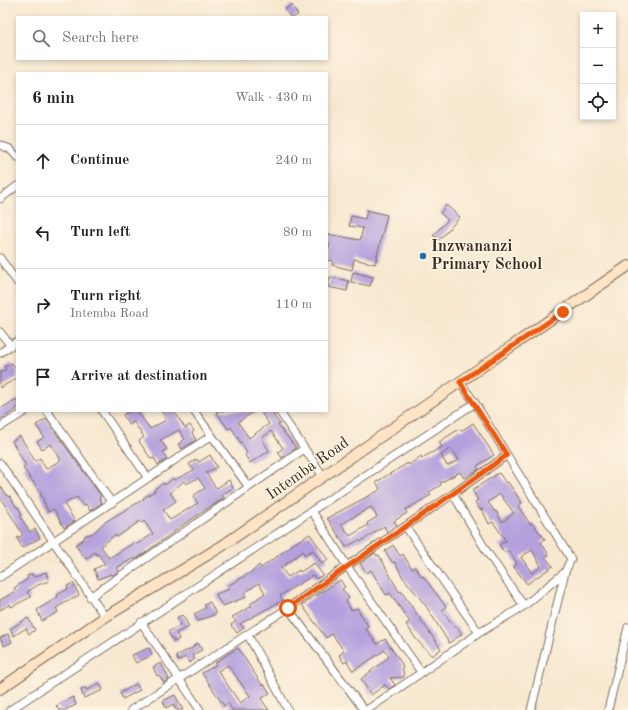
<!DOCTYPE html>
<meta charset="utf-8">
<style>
:root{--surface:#fff;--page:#f2f2f2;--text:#222;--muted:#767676;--line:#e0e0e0}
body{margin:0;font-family:"Old Standard TT",serif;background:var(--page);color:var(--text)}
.controls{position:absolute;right:12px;top:12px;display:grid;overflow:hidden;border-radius:0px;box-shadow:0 2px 6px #0003}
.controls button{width:36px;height:36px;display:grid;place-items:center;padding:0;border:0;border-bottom:1px solid var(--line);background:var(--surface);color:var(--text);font:20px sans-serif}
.stop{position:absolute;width:12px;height:12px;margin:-9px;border:3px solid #ea580c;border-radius:50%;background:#fff}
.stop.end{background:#ea580c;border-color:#fff;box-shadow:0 1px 4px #0008}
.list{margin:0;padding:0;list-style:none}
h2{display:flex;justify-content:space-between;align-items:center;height:52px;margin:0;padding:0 16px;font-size:17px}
h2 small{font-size:13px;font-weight:400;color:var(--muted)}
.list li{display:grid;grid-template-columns:26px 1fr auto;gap:12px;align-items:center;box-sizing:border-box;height:72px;padding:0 16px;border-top:1px solid var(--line)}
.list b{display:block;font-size:15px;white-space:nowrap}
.list p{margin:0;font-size:13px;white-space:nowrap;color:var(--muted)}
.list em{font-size:13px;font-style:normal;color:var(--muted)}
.icon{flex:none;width:22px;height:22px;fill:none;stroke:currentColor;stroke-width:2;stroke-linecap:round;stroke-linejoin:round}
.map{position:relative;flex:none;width:628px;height:710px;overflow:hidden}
.search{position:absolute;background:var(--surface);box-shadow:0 2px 6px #0003;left:16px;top:16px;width:312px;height:44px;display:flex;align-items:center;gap:10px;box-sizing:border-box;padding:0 14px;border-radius:0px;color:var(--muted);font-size:15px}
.panel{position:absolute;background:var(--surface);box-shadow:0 2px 6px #0003;left:16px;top:72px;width:312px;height:340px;border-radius:0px}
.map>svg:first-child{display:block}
</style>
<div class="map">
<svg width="628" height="710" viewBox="0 0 628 710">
<rect width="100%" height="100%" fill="#fcf5e5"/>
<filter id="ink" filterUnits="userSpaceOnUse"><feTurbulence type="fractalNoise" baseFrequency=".025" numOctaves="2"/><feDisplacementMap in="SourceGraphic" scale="8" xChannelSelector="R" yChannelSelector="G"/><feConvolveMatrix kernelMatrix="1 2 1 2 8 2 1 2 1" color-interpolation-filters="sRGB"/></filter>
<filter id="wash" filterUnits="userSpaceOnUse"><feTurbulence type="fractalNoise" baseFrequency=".012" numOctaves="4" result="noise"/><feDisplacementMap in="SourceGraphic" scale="16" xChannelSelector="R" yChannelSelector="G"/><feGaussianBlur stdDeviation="0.9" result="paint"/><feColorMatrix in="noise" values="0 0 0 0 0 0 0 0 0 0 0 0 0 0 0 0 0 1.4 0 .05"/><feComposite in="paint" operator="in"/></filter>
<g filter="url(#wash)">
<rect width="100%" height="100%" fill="#f8e8d0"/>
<g id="blocks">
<path fill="#b4a0dd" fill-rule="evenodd" d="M292,5L298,15L294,17H290L285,9Z
M446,205L460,217L439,240L433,235L448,220L440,213Z
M367,210L387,215L375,264L354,259L352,270L332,265L333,261L327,260L330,244L327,243V234L360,240L363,228L349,226L351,216L365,219Z
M353,272L373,277L370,286L351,282Z
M330,277L349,281L347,291L328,287Z
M12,363L17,371V378L0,388V373L6,370L4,367Z
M17,399V409L0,420V409Z
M130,411H137L150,429L166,420L162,411H174L185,428L190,425L194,431L192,433L196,440L182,449L178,444L185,439L179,430L160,440L167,449L163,452L167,459L158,465L154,458L151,459L139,441L144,437L134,422L129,425L123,415Z
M216,411H255L238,422L249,438L269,424L260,411H274L275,414L273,415L280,424L278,425L296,448L282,458L278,452L283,448L271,431L262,438L269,451L250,463L245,455L247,453L241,443L231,427L228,429Z
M46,419L101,496L99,498L102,503L90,511L86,504L83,506L77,497L64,504L75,521L64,528L54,509L48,512L40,492L23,468L26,466L12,441L20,436L35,461L40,458L46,469L61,460L51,444L42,449L37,442L44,437L36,425Z
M473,423L494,455L477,466L479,469L464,478L460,472L440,483L441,485L429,492L431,495L405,510L407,513L394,521L397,525L387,532L384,526L360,542L359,540L346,547L327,518L378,491L380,489L376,482L408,463L409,465L421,456L422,458L442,447L439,442L459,429L461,431ZM451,448L459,460L447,466L441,455ZM371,507L377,517L367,523L368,525L350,536L341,524Z
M210,455L217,467L206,473L214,485L217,488L229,480L233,488L222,495L224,498L187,522L135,560L134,558L116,568L119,571L112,576L111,574L98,579L94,569L105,564L98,554L96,555L95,552L86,559L75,545L85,538L84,536L93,533L105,522L144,499L143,498L155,491L154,489L164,483L165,485L173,478L174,480L194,470L189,464L197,459L199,462ZM198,478L205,488L193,496L198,503L170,520L163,510L176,501L170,493L184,481L186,484ZM140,521L142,523L144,521L153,534L137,544L135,542L109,558L101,546L115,535L117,537Z
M499,473L506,483L508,482L522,503L518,506L530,524L532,523L545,539L541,542L549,555L545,557L553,566L527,584L514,567L517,564L509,551L505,553L499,545L506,541L493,522L489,524L482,509L480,510L475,502L478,500L472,490ZM500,494L514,513L502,522L496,511L495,512L488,502ZM532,550L541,566L532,573L521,557Z
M0,485L8,497L10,496L17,508L18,507L22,515L20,516L30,532L35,529L40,538L22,548L17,538L23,535L0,497Z
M310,534L328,560L322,564L313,550L305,555L303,551L281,568L288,577L299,570L300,572L314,563L323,575L316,579L313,575L280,596L283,600L240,624L244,628L237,633L231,625L236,621L232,617L252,606L250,604L265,593L259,583L244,593L246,597L223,606L217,598L216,594L230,589L228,586L253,571L259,565L261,568L291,546V545Z
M393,545L400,556L403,554L412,569L415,567L422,577L423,576L446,607L442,610L455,628L457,626L462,634L449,643L426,606L402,576L395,562L393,563L385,551Z
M375,553L377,556L379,555L399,592L401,591L441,649L432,656L416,639L406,624L410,622L390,593L386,595L371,570L367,573L360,564Z
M46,572L49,581L38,585L27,592L31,597L11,607L10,604L0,610V600L16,591L14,588L28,579L27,576L32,574L34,577Z
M340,580L345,587L342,589L349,598L346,601L351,610L357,608L368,626L365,628L377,644L385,639L402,664L404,677L390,678L395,685L389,689L385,685L371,695L361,679L389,657L385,650L353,671L347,661L344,663L339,655L344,651L332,634L326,638L302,605Z
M73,583L79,595L56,608L58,612L42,621L37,610L58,597L57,595L68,589L67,586Z
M210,602L216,614L198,621L194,614L206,608L204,605Z
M183,615L189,627L176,633L179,639L174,642L168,632L180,625L177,617Z
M28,618L35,630L29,634L26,628L14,636L10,629Z
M8,634L12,642L4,646L0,638Z
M198,643L202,650L192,655L195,659L189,663L186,657L178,661L176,656L194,647L193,646Z
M149,648L152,655L136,663L132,655Z
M238,648L262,685L264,684L270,693L261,699L269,710H232L228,703L224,706L202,673L216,665V662ZM228,665L250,696L240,703L218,671Z
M161,663L169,679L164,683L159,675L157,676L153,667Z
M99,683L103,690L84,698L81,690L86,688L87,690Z
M136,684L140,690L123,699L120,693Z
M175,695L183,710H176L173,704L166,708L163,701Z
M73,697L76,705L65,710H59L56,706Z"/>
</g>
</g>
<g filter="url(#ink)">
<use href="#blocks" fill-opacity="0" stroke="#7d6c5c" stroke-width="1"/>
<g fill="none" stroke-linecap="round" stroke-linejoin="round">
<defs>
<path id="street" d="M0,145L10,149L17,157
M0,199L17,186
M0,258L17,282
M0,332L11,346
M0,353L17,341
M47,411L112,503
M102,411L148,478
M194,411L248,486
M279,411L323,476
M0,427L26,411
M0,463L105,617
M453,494L487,552L524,606
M312,511L347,566L421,672
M406,527L479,633
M0,577L211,436
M90,597L304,449
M288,608L364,710
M141,622L200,710
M248,635L288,710
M10,710L475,403
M131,710L288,608L347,566L453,494L507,455
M367,710L479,633L524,606L565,572L571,559L475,403L460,382
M531,710L565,572
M608,710L628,627"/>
<path id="secondary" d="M0,689L105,617L222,546L628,266"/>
</defs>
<use href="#street" stroke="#7d6c5c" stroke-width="9"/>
<use href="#secondary" stroke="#7d6c5c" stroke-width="12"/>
<use href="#street" stroke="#fff" stroke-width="7"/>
<use href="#secondary" stroke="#fee4c5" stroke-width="10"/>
</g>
</g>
<g fill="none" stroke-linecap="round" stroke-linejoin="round" filter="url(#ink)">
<path stroke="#ea580c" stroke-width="5" d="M288,608C361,556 435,508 507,455L460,382L563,312"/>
</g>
<circle fill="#1f6fb2" stroke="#fcf5e5" stroke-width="1.5" cx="423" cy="256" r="4"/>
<g text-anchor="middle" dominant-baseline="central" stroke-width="3" stroke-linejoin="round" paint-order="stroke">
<g font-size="16" font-weight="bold" fill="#3b2a1e" stroke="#fcf5e5" text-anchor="start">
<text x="431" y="247">Inzwananzi<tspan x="431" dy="18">Primary School</tspan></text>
</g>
<g font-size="16" fill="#3b2a1e" stroke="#fcf5e5">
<text transform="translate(308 469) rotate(-35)">Intemba Road</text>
</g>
</g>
</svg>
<div class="controls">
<button>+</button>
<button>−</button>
<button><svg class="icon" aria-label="locate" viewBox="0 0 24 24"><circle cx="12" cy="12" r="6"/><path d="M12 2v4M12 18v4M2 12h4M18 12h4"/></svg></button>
</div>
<div class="stop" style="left:288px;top:608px"></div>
<div class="stop end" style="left:563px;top:312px"></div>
<div class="search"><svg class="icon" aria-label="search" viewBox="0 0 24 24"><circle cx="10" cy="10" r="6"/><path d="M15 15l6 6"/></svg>Search here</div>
<section class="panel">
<h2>6 min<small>Walk · 430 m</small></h2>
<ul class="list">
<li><svg class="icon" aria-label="ahead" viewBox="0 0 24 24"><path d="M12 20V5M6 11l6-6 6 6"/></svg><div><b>Continue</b></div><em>240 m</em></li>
<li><svg class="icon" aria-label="left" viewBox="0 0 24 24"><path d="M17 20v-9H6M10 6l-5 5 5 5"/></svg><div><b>Turn left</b></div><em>80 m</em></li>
<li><svg class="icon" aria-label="right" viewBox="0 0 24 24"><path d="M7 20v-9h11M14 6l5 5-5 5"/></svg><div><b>Turn right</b><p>Intemba Road</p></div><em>110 m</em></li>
<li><svg class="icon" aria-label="arrive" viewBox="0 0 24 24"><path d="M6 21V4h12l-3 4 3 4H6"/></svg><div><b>Arrive at destination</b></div></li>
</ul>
</section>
</div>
